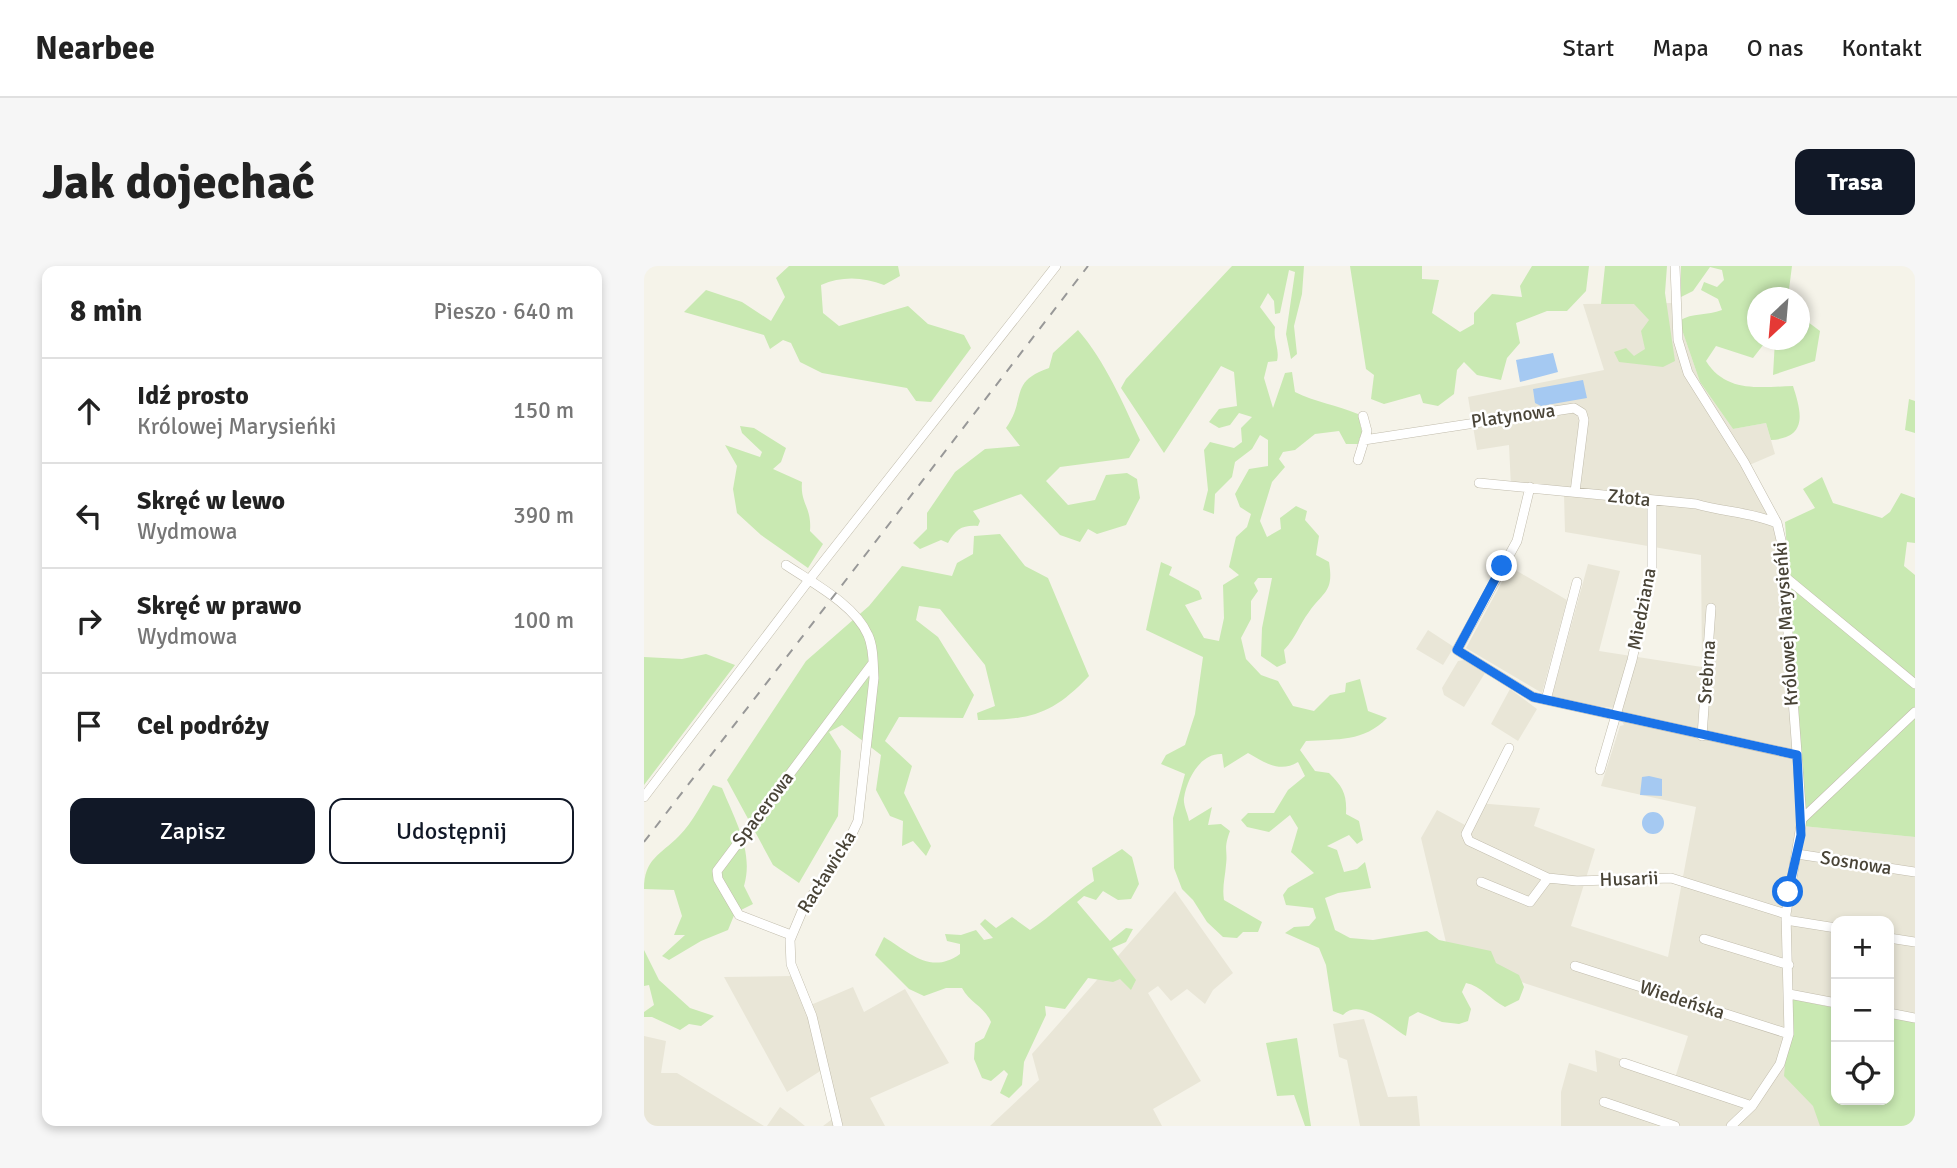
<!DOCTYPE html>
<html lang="pl">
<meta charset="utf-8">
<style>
:root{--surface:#fff;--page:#f6f6f6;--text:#222;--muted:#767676;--line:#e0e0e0;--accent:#111827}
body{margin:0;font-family:Signika,sans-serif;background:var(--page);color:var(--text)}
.controls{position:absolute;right:21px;bottom:21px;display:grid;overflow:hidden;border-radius:14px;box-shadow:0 4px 10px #0003}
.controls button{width:63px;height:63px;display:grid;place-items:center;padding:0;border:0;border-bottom:2px solid var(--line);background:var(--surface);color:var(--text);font:35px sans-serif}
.compass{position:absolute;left:1103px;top:21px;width:63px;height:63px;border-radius:50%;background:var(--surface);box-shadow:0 4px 10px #0003;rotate:206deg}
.stop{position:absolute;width:21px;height:21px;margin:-16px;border:5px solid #1a73e8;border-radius:50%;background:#fff}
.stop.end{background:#1a73e8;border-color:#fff;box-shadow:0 2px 7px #0008}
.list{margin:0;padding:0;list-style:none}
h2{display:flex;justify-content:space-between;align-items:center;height:91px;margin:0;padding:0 28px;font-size:30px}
h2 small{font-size:23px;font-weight:400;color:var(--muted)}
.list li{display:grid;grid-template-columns:46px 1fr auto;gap:21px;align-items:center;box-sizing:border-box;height:105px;padding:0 28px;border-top:2px solid var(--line)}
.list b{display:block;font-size:26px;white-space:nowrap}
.list p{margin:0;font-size:23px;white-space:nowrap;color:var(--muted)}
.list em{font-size:23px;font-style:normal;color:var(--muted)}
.actions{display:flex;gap:14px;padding:21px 28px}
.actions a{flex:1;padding:16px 0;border:2px solid var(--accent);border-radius:14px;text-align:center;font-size:24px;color:var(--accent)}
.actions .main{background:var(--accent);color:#fff}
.icon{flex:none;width:38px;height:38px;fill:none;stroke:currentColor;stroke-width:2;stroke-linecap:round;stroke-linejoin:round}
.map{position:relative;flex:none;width:1271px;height:860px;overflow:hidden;border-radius:14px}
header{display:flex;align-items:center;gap:42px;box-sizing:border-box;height:98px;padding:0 35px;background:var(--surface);border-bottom:2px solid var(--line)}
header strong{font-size:33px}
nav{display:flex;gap:38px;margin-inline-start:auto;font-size:24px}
.intro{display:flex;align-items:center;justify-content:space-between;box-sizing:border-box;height:168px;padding:0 42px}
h1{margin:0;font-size:49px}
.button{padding:18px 32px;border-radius:14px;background:var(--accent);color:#fff;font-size:24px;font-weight:700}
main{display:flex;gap:42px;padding:0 42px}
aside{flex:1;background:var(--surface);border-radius:14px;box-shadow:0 4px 10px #0003}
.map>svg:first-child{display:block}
</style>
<header>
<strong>Nearbee</strong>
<nav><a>Start</a><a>Mapa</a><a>O nas</a><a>Kontakt</a></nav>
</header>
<div class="intro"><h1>Jak dojechać</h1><a class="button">Trasa</a></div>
<main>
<aside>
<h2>8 min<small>Pieszo · 640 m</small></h2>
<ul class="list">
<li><svg class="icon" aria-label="ahead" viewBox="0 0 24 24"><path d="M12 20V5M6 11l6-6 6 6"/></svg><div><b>Idź prosto</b><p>Królowej Marysieńki</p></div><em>150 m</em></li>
<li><svg class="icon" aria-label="left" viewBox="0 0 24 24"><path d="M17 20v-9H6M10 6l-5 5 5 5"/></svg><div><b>Skręć w lewo</b><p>Wydmowa</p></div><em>390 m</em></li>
<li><svg class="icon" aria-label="right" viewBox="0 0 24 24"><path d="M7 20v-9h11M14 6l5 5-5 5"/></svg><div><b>Skręć w prawo</b><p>Wydmowa</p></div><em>100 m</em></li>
<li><svg class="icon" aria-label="arrive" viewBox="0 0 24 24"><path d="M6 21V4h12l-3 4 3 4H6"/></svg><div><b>Cel podróży</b></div></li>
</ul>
<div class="actions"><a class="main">Zapisz</a><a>Udostępnij</a></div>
</aside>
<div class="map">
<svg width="1271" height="860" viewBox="0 0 1271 860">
<rect width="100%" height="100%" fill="#f5f3e9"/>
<path fill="#e9e6d7" d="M1029,37L1056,116L1089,163L1122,157L1131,188L1103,200L1133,251L1158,560L1271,571V756L1245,751V655H1192V742L1150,734L1192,834L1196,860H917V826L925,797L953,806L951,784L1031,812L1044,770L806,693L777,572L793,544L821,559L833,537L896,542L890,560L951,583L927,660L1024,691L1052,541L957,520L976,460L980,459L970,442L910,435L908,430L944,298L976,305L955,385L1058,401L1057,289L921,266L920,228L867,221L865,179L833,184L824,131L960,104L939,38Z
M866,301L923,334L898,427L822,382Z
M784,364L810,381L799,399L772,383Z
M820,394L841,407L820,441L800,429L798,422L814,395Z
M866,423L893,443L874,475L847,458Z
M531,625L589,707L569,724L561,738L543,723L527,735L514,720L504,727L557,815L509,843L518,860H346L395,814L388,788Z
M147,710L162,741L209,721L220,746L261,723L305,797L226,832L241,860H179L191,851L178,804L143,826L80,711Z
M720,753L744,831L773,830L776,860H716L703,794L695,791L689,758Z
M0,770L22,775L17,807H33L120,860H0Z
M136,841L150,851L161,860H123Z"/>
<path fill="#c9e9b2" d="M145,0H254L256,10L240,19C219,11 198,10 177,19L179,47L195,60L264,40L284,58L320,69L327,82L287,136L272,135L263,122L178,107L156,96L147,77L139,74L126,83L120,69L40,46L62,24L98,36L127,55L141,31L132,12Z
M588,0H660L658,28L650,60L653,88L647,93L642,68L651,6L645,4L636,47L631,48L630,35L624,27L616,41L631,61C629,74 636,84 633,95L624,96L620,112L629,142L641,107L648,106L651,126C671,136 693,139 714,148L718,166L714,178H702L695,165L671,168L651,184L639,186L635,193L641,201L628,216L616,255L623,271L637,263L636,252L652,240L663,245L661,254L675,270L672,289L685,296C690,326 680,325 665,346C655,359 653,370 640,384L642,397L633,401L617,390L618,362L628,312H614L610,317L614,325L607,335V353L597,372L602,393L617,409L634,415L649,440L670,445L686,429L701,426L702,417L716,413L724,445L743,452C720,476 693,473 662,475L656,484L671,505L685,507C699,521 703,528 702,548L715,555L719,574L713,578L705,569L683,580L693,584L700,606L713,603L721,596L727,622L694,627L681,632L691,664L706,672L729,674L783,665L795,674L847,685L852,697L875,709L880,721L875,734L861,741C847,734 837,720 822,717L818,726L827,743L824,755L815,758L798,756L774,746L765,751L762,770C746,761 717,731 699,749L689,745L682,699L675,682L641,667L650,661L665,660L672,652L669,642L642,639L639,629L644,622L670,607L647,586L654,562L646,549L625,566L603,561L597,554L604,547H630L644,524L661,510L654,496C636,507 621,497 604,487L580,502L578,488C556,487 543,513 540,532C539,539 544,548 545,555L568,541L564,559L577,558L586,565C579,584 584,583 582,599C581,612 578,621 580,634L618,656L614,666H599L593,672L579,671L563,656L549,634L538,623L530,602L529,552L541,508L517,498L522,489L541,479L551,448L559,391L502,364L517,296L528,301L525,309L555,325L558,333L541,339L560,372L575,375L580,352L579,319L595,309L585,301L592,271L603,261L607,248L596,241L591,228L605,203L624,200V174L616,169L608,183L591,196L588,211L571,228L570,248L559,244L564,224L560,184L566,176L590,182L598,176L597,162L608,151L595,147L586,159L575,162L565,156L575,143L593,140L590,106L577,100L520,187L477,122L482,113Z
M706,0H778V13L795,14L788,47L816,66L830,58V47L848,28L878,31L876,20L888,0H945L942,25L923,45H903L872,57L876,77L863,92L857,114L833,109L820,96L813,104L810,128L794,140L779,137L776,128L740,138L727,133L730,109L722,103Z
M961,0H1023L1021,27L1031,95L1019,101L975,96L970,86L982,82L990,90L1001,83L997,65L1005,54L990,38H957Z
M1037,0H1148L1144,31L1114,32V74H1123L1109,92L1072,80L1062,95C1082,127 1115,121 1149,120C1157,145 1165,172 1127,174L1122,157L1089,163L1056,116L1035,55C1049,46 1063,50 1078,44L1074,33L1057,24L1060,16L1073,21L1080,14L1078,4L1066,1L1049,25L1037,31Z
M1156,50L1176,65L1171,95L1129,109L1131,74H1156Z
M434,64C461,95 479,137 496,174L485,192L416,201L402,215L424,239L451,234L462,209L483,207L493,213L496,232L482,259L453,268L444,263L436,276L416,269L377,228L329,245L336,255L334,260C318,259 312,263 304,277L297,274L276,283L269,277L283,263V247L311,206L341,183L376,180L362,162C383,133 364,116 405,102L409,87Z
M1265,133L1271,135V167L1261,164Z
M96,160L110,162L142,182L137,196L129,203L158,216C156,238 168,241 166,265L179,278L164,302L117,269L93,247L89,223L93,200L81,179L116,191L118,186L98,167Z
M1178,211L1189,237L1238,252L1246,246L1257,227L1271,232V277L1263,276L1260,300L1271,309V571L1158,560L1157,482L1141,256L1171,242L1159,223Z
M356,268L381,300L404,312L445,410C408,449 386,454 334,454L333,447L351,440L341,399L296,343L275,340L272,354L294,371L330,429L319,452L255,451L241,475L268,500L260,527L287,580L282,590L269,575L258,580L259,555L246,550L232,524L237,489L198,459L185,466L197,485L194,550L155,617L129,599L83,514L162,395L225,340L258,300L308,310L313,297L329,288L330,270Z
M62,388L91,399L0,519V391L38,393Z
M69,519L78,522C91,554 110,586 100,620L109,638L91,647L84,664L57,675L25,694L18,690L41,669H30L38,650L30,624L0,623C0,593 16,589 35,570C49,556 59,535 69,519Z
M478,583L488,591L495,618L487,633L474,634L459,625L452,634L440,630L433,636L466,675L482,662L489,663L482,676L468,682L492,714L487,724L476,713L469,716L444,712L421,743L401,740L402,749L380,796L378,819L365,832L356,827L364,808L360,804L347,815L338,812L330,793L331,777L340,772L347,756C340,740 326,737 318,722H302L280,730L265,723L231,689L240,671C266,687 287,709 316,688V678L303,675L301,668L317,669L332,664L340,674L349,672L336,658L341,653L352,662L368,651L386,664C409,649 427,630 450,615L448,602Z
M0,684L15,714L46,742L70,750L57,760L45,758L36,764L8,751H0V746L10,739L5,719L0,720Z
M1147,733L1192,742V834H1245V751L1271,756V860H1176L1169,840L1140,810Z
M653,772L667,860H661L650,829L633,830L622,777Z"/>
<path fill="#a5c9f2" d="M909,87L914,106L876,116L872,94Z
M939,114L943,132L897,140L891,137L889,123Z
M1005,510L1018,513V530L996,529L998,511Z
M998 557a11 11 0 1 1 22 0a11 11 0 1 1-22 0Z"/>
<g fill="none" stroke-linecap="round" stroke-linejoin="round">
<defs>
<path id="minor" d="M1031,0L1034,74L1044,107L1100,196L1133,257L1137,274L1158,553L1142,648L1145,768L1136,798L1108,840L1087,860
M720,174L930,142L938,147L940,154L931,226
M714,194L723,165L719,150
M835,217L1052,238C1079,246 1107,246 1133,257
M886,221L873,275L813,384L889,431L1153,489
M142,299C169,317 211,339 224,369C230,382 229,399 230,412L214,555L204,576L159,643L146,674L147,698L168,750L194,860
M1140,310L1271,418
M902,434L933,316
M1058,470L1067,342
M865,482L822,568L825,575L904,612L933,615L1027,612L1142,648
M956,504L988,394L1008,301V234
M0,531L165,314L412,0
M1158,553L1271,446
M1153,588L1271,606
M837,616L886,636L904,612
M1142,654L1192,662
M147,669L95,649L74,613L73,605L229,397
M1245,672L1271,676
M1060,673L1145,699
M931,700L1145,768
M1145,728L1192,737
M1245,747L1271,752
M980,797L1108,840
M960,836L1031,860"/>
</defs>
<use href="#minor" stroke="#c1bcac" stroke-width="10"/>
<use href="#minor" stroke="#fff" stroke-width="9"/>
<path stroke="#989898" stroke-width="2" stroke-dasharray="9 9" stroke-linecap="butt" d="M0,576L444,0"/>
</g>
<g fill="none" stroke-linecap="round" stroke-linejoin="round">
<path stroke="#1a73e8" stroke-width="9" d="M858,300L813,384L889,431L1153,489L1157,569L1144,626"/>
</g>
<g text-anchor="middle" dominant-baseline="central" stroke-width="5" stroke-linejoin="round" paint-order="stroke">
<g font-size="19" fill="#494437" stroke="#fff">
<text transform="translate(869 150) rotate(-8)">Platynowa</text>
<text transform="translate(985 232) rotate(6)">Złota</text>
<text transform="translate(998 343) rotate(-79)">Miedziana</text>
<text transform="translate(1142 358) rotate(-94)">Królowej Marysieńki</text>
<text transform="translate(1063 406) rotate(-86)">Srebrna</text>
<text transform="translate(119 543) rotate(-53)">Spacerowa</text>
<text transform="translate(1212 597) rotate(9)">Sosnowa</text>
<text transform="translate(183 606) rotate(-58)">Racławicka</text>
<text transform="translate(985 613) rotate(-2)">Husarii</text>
<text transform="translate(1038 734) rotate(18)">Wiedeńska</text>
</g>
</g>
</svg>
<div class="controls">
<button>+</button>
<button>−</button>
<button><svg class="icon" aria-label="locate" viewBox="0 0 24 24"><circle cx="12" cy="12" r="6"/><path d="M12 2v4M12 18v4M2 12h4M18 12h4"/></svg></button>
</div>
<svg class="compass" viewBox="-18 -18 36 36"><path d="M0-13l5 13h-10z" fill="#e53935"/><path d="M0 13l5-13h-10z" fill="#767676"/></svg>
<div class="stop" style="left:1144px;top:626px"></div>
<div class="stop end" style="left:858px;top:300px"></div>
</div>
</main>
